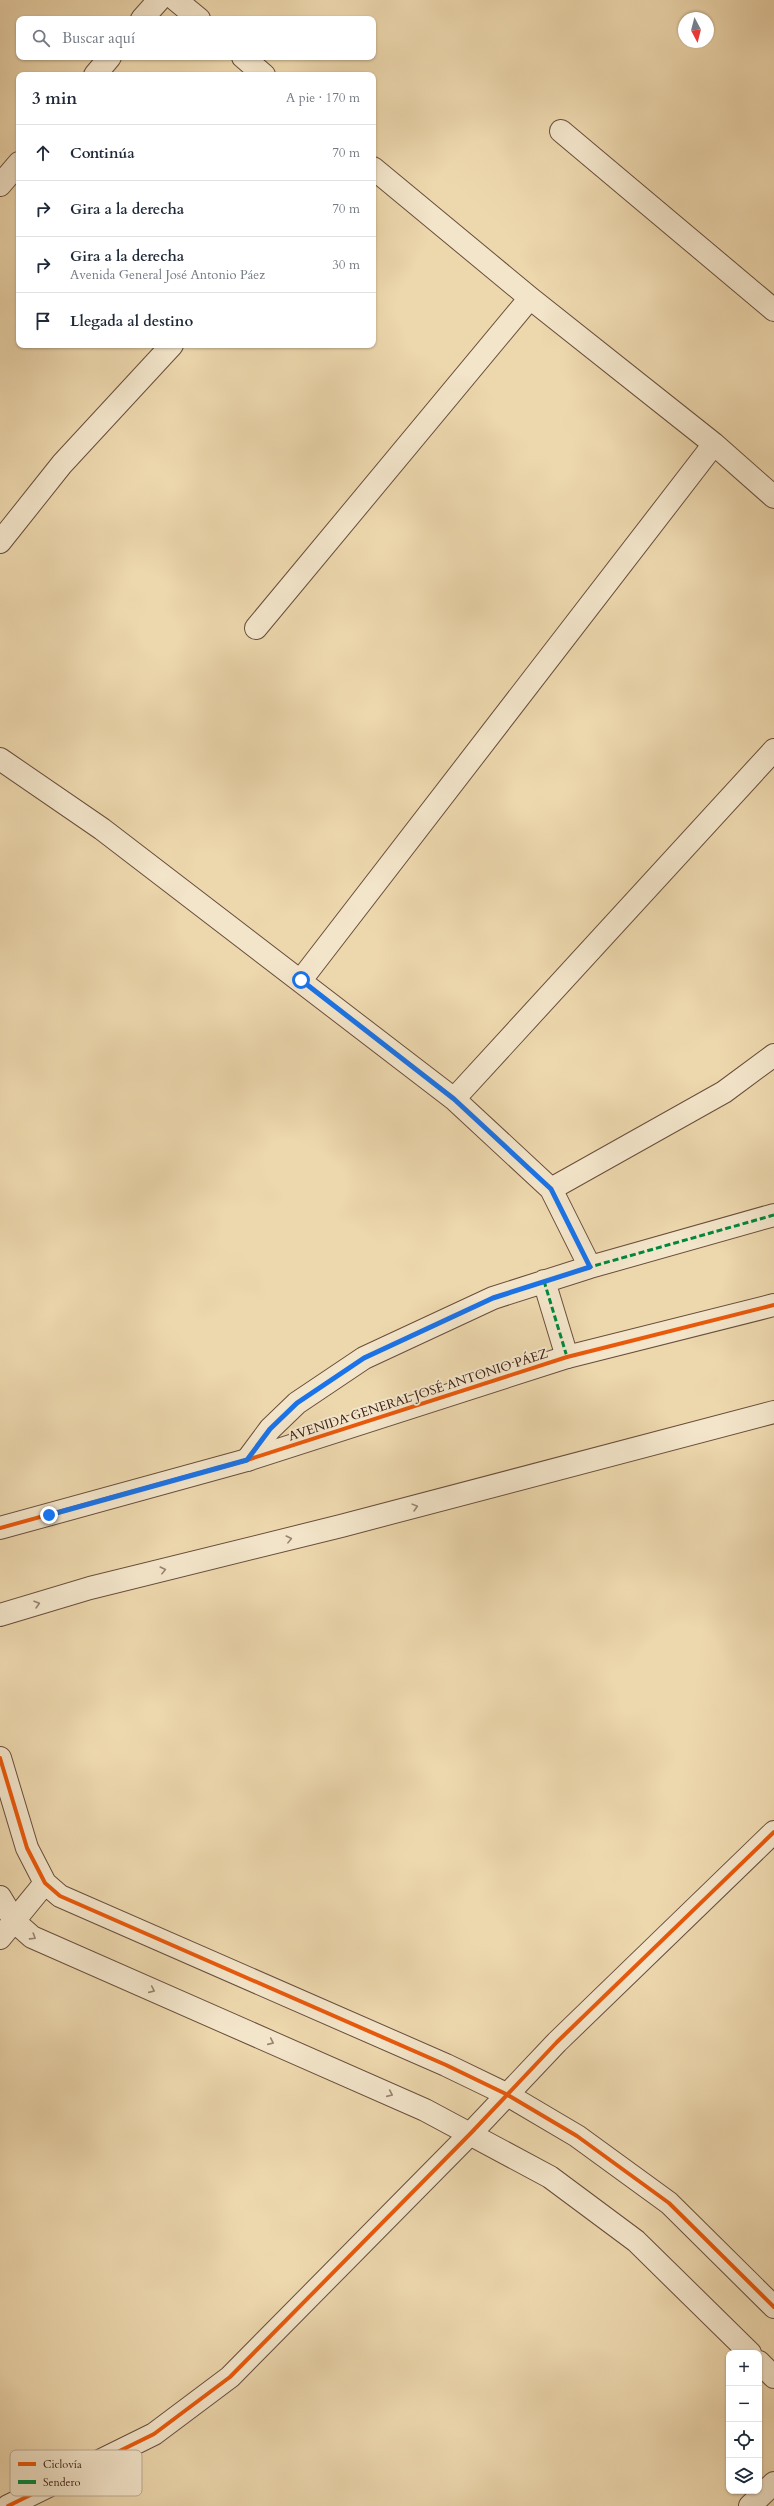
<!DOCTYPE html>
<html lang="es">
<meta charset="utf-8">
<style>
:root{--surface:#fff;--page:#f2f2f3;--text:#1f2937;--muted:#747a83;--line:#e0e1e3}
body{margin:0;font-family:Cardo,serif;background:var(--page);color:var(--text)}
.controls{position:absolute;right:12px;bottom:12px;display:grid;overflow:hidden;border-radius:8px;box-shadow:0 1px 3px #0004}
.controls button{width:36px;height:36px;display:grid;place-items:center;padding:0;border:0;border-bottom:1px solid var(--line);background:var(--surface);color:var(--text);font:20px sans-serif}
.compass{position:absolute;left:678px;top:12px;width:36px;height:36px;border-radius:50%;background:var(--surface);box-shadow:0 1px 3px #0004;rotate:173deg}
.stop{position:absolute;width:12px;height:12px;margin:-9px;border:3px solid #1a73e8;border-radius:50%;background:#fff}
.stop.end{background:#1a73e8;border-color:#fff;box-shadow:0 1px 4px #0008}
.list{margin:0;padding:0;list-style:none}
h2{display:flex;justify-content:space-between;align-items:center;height:52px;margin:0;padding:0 16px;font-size:17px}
h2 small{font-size:13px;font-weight:400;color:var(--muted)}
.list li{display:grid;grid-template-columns:26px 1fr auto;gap:12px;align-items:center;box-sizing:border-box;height:56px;padding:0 16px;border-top:1px solid var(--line)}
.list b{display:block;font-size:15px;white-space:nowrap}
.list p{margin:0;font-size:13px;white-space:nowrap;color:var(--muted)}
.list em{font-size:13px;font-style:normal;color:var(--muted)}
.icon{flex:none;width:22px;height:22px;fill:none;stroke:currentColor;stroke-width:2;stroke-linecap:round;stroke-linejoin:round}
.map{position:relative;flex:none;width:774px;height:2506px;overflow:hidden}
.search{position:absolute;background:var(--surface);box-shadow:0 1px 3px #0004;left:16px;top:16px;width:360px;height:44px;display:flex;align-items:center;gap:10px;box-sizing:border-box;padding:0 14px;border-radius:8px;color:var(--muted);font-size:15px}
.panel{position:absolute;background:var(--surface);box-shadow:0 1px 3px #0004;left:16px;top:72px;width:360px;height:276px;border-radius:8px}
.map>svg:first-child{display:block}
</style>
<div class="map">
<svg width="774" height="2506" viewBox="0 0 774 2506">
<rect width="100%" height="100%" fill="#edd7ad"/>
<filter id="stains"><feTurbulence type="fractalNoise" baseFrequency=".005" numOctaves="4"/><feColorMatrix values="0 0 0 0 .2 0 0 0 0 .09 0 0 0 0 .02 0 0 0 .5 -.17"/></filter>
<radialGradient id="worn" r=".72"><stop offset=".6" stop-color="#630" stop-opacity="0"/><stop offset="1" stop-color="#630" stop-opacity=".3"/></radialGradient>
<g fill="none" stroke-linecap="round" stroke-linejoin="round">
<defs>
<path id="minor" d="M176,0L199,19
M142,19L159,0
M243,57L264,75
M95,75L110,57
M561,131L774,310
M373,168L530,298L714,444L774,497
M0,185L19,163
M0,542L62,464L172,345
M256,628L530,298
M0,759L102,829L454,1099L551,1189L590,1267
M301,980L714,444
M454,1099L774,750
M551,1189L724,1092L774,1055
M544,1281L567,1357
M247,1460L270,1429L297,1403L364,1358L493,1298L590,1267L774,1215
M0,1758L27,1848L45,1883L60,1896L446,2065L506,2094L577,2136L669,2203L774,2307
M0,1897L15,1922L32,1937L425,2110L550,2177L636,2241L750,2353
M0,1938L45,1883
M759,2362L774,2377
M8,2506L154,2434L230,2377L471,2133L557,2042L774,1832
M750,2506L774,2483"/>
<path id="tertiary" d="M0,1528L247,1460L567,1357L774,1305
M0,1615L90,1588L341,1526L774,1412"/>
</defs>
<use href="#minor" stroke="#694e3c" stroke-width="24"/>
<use href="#tertiary" stroke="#694e3c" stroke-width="24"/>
<use href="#minor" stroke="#f3e5ca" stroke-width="22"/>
<use href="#tertiary" stroke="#f3e5ca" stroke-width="22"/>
<path stroke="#00873e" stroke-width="3" stroke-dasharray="6 3" stroke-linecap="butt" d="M544,1281L567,1357
M248,1459L270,1429L297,1403L364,1358L493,1298L590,1267L774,1215"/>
<defs>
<path id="cycleway" d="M0,1528L247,1460L567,1357L774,1305
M0,1758L27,1848L45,1883L60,1896L446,2065L506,2094L577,2136L669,2203L774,2307
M8,2506L154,2434L230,2377L471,2133L557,2042L774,1832"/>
</defs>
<use href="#cycleway" stroke="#f3e5ca" stroke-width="6"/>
<use href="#cycleway" stroke="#e8590c" stroke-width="4"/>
</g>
<defs><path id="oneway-chevron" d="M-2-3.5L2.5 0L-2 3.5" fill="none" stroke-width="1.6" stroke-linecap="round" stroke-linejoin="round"/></defs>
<g stroke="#988270">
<use href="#oneway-chevron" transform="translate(415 1507) rotate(-15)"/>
<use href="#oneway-chevron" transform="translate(289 1539) rotate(-14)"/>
<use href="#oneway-chevron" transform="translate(163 1570) rotate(-14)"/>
<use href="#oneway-chevron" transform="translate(37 1604) rotate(-16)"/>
<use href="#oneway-chevron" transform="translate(33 1937) rotate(32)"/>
<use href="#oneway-chevron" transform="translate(152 1990) rotate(24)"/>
<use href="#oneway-chevron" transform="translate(271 2042) rotate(24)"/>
<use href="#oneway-chevron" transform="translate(390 2094) rotate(24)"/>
</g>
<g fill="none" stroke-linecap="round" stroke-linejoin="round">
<path stroke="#1a73e8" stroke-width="5" d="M49,1515L247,1460L270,1429L297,1403L364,1358L493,1298L590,1267L551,1189L454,1099L301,980"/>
</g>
<g text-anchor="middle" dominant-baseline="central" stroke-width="4" stroke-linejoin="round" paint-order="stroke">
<g font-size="13" fill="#3d2016" stroke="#f3e5ca">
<text transform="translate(418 1395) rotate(-18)">AVENIDA GENERAL JOSÉ ANTONIO PÁEZ</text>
</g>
</g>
<rect x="10" y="2450" width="132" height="46" rx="6" fill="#f3e5ca" stroke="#bcaa94" stroke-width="1"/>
<rect x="18" y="2462" width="18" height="4" fill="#e8590c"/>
<rect x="18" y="2480" width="18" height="4" fill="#00873e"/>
<g font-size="11" fill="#3d2016">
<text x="43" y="2468">Ciclovía</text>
<text x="43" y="2486">Sendero</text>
</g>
<rect width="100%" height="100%" filter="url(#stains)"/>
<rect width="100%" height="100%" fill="url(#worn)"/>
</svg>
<div class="controls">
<button>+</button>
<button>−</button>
<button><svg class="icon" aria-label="locate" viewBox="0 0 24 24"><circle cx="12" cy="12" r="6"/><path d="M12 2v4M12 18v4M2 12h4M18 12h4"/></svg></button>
<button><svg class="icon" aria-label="layers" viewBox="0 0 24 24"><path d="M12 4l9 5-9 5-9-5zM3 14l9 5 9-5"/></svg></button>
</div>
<svg class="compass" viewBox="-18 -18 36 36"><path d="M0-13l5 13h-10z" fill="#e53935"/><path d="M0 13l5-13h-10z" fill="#747a83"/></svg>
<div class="stop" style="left:301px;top:980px"></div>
<div class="stop end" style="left:49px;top:1515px"></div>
<div class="search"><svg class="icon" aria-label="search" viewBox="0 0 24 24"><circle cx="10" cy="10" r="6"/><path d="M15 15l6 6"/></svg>Buscar aquí</div>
<section class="panel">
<h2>3 min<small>A pie · 170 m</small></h2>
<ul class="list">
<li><svg class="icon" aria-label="ahead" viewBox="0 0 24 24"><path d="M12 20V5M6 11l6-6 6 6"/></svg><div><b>Continúa</b></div><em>70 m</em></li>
<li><svg class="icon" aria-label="right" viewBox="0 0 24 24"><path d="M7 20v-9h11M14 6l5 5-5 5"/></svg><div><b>Gira a la derecha</b></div><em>70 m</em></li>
<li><svg class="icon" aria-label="right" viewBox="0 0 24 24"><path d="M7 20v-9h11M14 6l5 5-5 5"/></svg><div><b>Gira a la derecha</b><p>Avenida General José Antonio Páez</p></div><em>30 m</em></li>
<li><svg class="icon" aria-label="arrive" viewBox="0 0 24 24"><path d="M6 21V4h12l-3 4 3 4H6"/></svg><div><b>Llegada al destino</b></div></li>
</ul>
</section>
</div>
